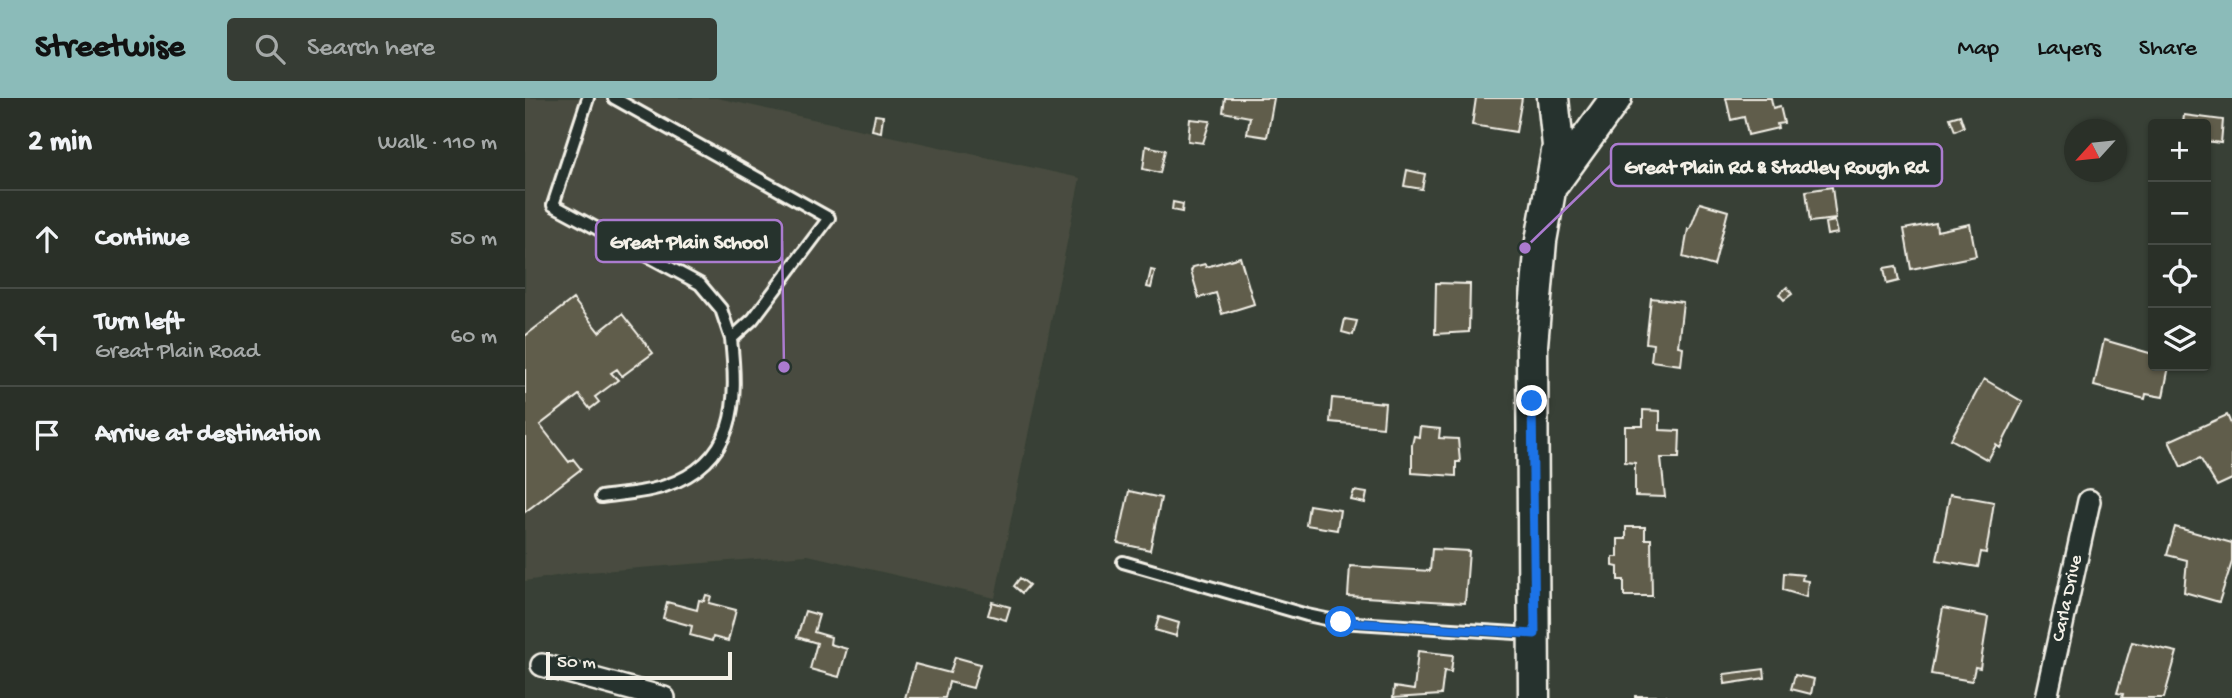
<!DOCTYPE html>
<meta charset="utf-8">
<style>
:root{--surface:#2a3028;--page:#363c34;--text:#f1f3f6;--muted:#a5a9a8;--line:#464b45;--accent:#8bbbb9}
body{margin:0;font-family:"Gochi Hand",sans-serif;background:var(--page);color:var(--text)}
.controls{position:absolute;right:21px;top:21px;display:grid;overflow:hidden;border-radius:7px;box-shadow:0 2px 5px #0004}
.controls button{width:63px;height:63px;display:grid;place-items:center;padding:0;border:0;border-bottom:2px solid var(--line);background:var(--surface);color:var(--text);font:35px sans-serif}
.compass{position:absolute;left:1539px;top:21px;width:63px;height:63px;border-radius:50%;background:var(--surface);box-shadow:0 2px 5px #0004;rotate:243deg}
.scale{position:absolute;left:21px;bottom:18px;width:186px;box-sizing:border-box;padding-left:7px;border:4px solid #f4f1e8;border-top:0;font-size:19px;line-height:24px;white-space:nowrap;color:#f4f1e8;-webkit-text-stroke:5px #26332d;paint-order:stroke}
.stop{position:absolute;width:21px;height:21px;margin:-16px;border:5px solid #1a73e8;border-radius:50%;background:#fff}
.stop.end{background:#1a73e8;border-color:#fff;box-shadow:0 2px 7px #0008}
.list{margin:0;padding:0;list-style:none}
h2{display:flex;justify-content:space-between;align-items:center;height:91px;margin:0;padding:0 28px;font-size:30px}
h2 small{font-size:23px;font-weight:400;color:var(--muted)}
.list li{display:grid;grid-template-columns:46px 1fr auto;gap:21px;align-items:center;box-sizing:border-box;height:98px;padding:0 28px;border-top:2px solid var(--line)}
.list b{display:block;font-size:26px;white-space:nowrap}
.list p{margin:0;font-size:23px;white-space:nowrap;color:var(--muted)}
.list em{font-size:23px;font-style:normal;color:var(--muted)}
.icon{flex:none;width:38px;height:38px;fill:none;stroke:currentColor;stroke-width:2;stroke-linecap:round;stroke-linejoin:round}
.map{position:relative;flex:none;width:1707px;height:600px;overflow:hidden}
header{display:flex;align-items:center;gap:42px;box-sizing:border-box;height:98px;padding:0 35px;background:var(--accent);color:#111}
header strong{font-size:33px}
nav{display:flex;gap:38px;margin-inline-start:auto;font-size:24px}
.search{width:490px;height:63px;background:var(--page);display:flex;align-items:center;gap:18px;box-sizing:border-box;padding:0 24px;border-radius:7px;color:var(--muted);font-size:26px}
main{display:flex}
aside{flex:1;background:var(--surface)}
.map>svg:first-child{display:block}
</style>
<header>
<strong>Streetwise</strong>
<div class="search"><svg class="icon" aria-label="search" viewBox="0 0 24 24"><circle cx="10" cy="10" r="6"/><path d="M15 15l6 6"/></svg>Search here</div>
<nav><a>Map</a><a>Layers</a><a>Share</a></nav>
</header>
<main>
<aside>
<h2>2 min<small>Walk · 110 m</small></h2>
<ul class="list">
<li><svg class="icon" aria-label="ahead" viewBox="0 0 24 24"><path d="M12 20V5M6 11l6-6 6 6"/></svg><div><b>Continue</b></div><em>50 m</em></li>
<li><svg class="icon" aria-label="left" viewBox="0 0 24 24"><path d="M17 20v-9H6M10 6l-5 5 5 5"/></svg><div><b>Turn left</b><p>Great Plain Road</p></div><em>60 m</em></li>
<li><svg class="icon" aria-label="arrive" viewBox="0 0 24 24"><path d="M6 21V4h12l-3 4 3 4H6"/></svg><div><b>Arrive at destination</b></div></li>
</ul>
</aside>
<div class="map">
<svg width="1707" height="600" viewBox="0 0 1707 600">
<rect width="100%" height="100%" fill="#384036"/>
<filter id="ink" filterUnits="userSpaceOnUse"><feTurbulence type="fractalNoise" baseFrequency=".0143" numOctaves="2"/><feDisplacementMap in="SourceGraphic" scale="14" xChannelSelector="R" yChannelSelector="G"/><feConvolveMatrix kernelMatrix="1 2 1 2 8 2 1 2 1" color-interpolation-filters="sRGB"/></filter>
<g filter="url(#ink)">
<path fill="#484c3f" d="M0,0H192L555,80L470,500L283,457L50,475L0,483Z"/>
<path fill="#615d4b" stroke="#f4f1e8" stroke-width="2" d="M700,0H749L742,39L722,36L725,19L698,14Z
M951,0H997L991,34L947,27Z
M1201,0H1246L1248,10L1255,8L1259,25L1252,26L1253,30L1223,37L1219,19L1206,22Z
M350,17L358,18L356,34L347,32Z
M1435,17L1439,29L1430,33L1425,20Z
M1659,17L1698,22L1696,45L1681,43V26H1658Z
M665,21L685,23L678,45L663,43Z
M621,48L640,52L635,75L618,71Z
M882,72L900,76L897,91L879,88Z
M1307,89L1311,121L1285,124L1281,93Z
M648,104L658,106L657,114L647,112Z
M1175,105L1203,113L1189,168L1158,159L1163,131H1165Z
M1310,123L1313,135L1302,137L1300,125Z
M1411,125L1412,133L1445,126L1451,158L1386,171L1379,131Z
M715,159L729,206L697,216L691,195L674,200L666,173L668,169L680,166L681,169Z
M1371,168L1374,183L1362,186L1359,170Z
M626,172L630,173L626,190L622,189Z
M911,185L945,186L944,234L910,236Z
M1262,189L1267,196L1259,202L1254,196Z
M1126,200L1158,204L1153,248L1158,249L1156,267L1126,263L1128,246L1121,245Z
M48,201L74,234L97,216L128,255L97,278L92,271L86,275L93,282L70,299L74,304L65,311L54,297L15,327L44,364L48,361L56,371L0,414V238Z
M820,221L832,223L828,237L817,234Z
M1579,242L1628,256V268H1644L1638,299L1621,296L1620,301L1569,288Z
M1459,281L1498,304L1475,350L1471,347L1463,362L1426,341Z
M807,300L860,305L858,329L805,324Z
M1118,312L1135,313V332L1155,333L1154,360H1136L1140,399L1110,398V365L1100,364V328H1118Z
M1702,317L1707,328V381L1692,388L1675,360L1656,369L1644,343Z
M895,329L915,331L914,340L933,341L935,364H931V378L887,375V347L889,338L894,339Z
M604,393L636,400L625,452L593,445Z
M829,393L842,395L840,405L826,402Z
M1425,396L1469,404L1461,455L1456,454L1453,469L1412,462Z
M784,407L815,412L812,432L781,427Z
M1101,429H1120V441H1126L1127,498H1099V482H1093V469L1088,468V459H1093V441H1101Z
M1650,429L1707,445V464L1694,504L1659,494L1662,462L1642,457Z
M907,451L944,453L940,505L823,498L825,468L905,473Z
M1259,475L1278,477L1277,482L1283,483L1281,499L1258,492Z
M495,480L504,487L497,495L489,488Z
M181,497L186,498L184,505L211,512L203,543L188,539L187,543L165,537L167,528L138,520L142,504L172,512L174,502L179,503Z
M467,504L485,509L481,522L463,517Z
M1418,510L1463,519L1455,570L1450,569L1447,583L1406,576Z
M280,513L294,517L289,534L306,539L305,546L322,551L314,579L285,571L292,545L272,539Z
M634,519L654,525L651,538L630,532Z
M1607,544L1652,554L1639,600H1597L1598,596L1592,595Z
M893,553L928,557L926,574L919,573L916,597L868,600L869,589L889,592Z
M430,559L455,566L448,590L424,584L420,600H380L390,566L425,575Z
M1239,571L1240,580L1200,586L1199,576Z
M1270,577L1289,581L1286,596L1266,591Z
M1110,598H1141V600H1110Z"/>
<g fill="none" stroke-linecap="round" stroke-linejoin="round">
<defs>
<path id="lane" d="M63,0L28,107L175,186L196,211L206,241
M76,399C96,396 120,395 140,388C212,363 213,305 206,241L228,221L304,120L89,0
M598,464L782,517L815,524L1007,536"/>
<g id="street">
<path d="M17,567L139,600"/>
<path id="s1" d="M1521,600L1564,403"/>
</g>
<path id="secondary" d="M1030,84L1091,0
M1009,600L1007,247L1016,143L1033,48L1028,0"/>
</defs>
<use href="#lane" stroke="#f4f1e8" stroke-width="16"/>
<use href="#street" stroke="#f4f1e8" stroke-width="26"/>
<use href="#secondary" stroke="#f4f1e8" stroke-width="35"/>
<use href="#lane" stroke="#26332d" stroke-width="10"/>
<use href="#street" stroke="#26332d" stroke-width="21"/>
<use href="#secondary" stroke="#26332d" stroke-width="30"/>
</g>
</g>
<g fill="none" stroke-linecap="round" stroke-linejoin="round" filter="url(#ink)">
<path stroke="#1a73e8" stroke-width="9" d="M816,524L1010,536L1007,303"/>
</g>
<g text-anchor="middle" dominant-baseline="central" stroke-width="5" stroke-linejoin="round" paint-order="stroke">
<g font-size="19" fill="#f4f1e8" stroke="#26332d">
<text stroke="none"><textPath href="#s1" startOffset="102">Carla Drive</textPath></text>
</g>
</g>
<path fill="none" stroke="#ab7bcf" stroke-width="2.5" d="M1000 150L1086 67M259 269L257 143"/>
<g fill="#ab7bcf" stroke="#26332d" stroke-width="2.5">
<circle cx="1000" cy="150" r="7"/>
<circle cx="259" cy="269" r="7"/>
</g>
<g fill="#26332d" stroke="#ab7bcf" stroke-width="2.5">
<rect x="1086" y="46" width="331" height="42" rx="7"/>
<rect x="71" y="122" width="186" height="42" rx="7"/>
</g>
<g font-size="21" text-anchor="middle" font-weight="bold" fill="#f4f1e8">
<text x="1251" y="75">Great Plain Rd &amp; Stadley Rough Rd</text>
<text x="164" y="150">Great Plain School</text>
</g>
</svg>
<div class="controls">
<button>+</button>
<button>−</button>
<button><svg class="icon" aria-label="locate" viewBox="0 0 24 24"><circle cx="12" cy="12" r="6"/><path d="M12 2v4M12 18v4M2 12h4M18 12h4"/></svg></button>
<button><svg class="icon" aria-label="layers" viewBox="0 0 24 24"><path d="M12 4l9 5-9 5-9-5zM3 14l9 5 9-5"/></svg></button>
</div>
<svg class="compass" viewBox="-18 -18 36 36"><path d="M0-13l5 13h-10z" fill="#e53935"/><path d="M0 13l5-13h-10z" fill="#a5a9a8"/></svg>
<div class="scale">50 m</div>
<div class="stop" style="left:816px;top:524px"></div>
<div class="stop end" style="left:1007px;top:303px"></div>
</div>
</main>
